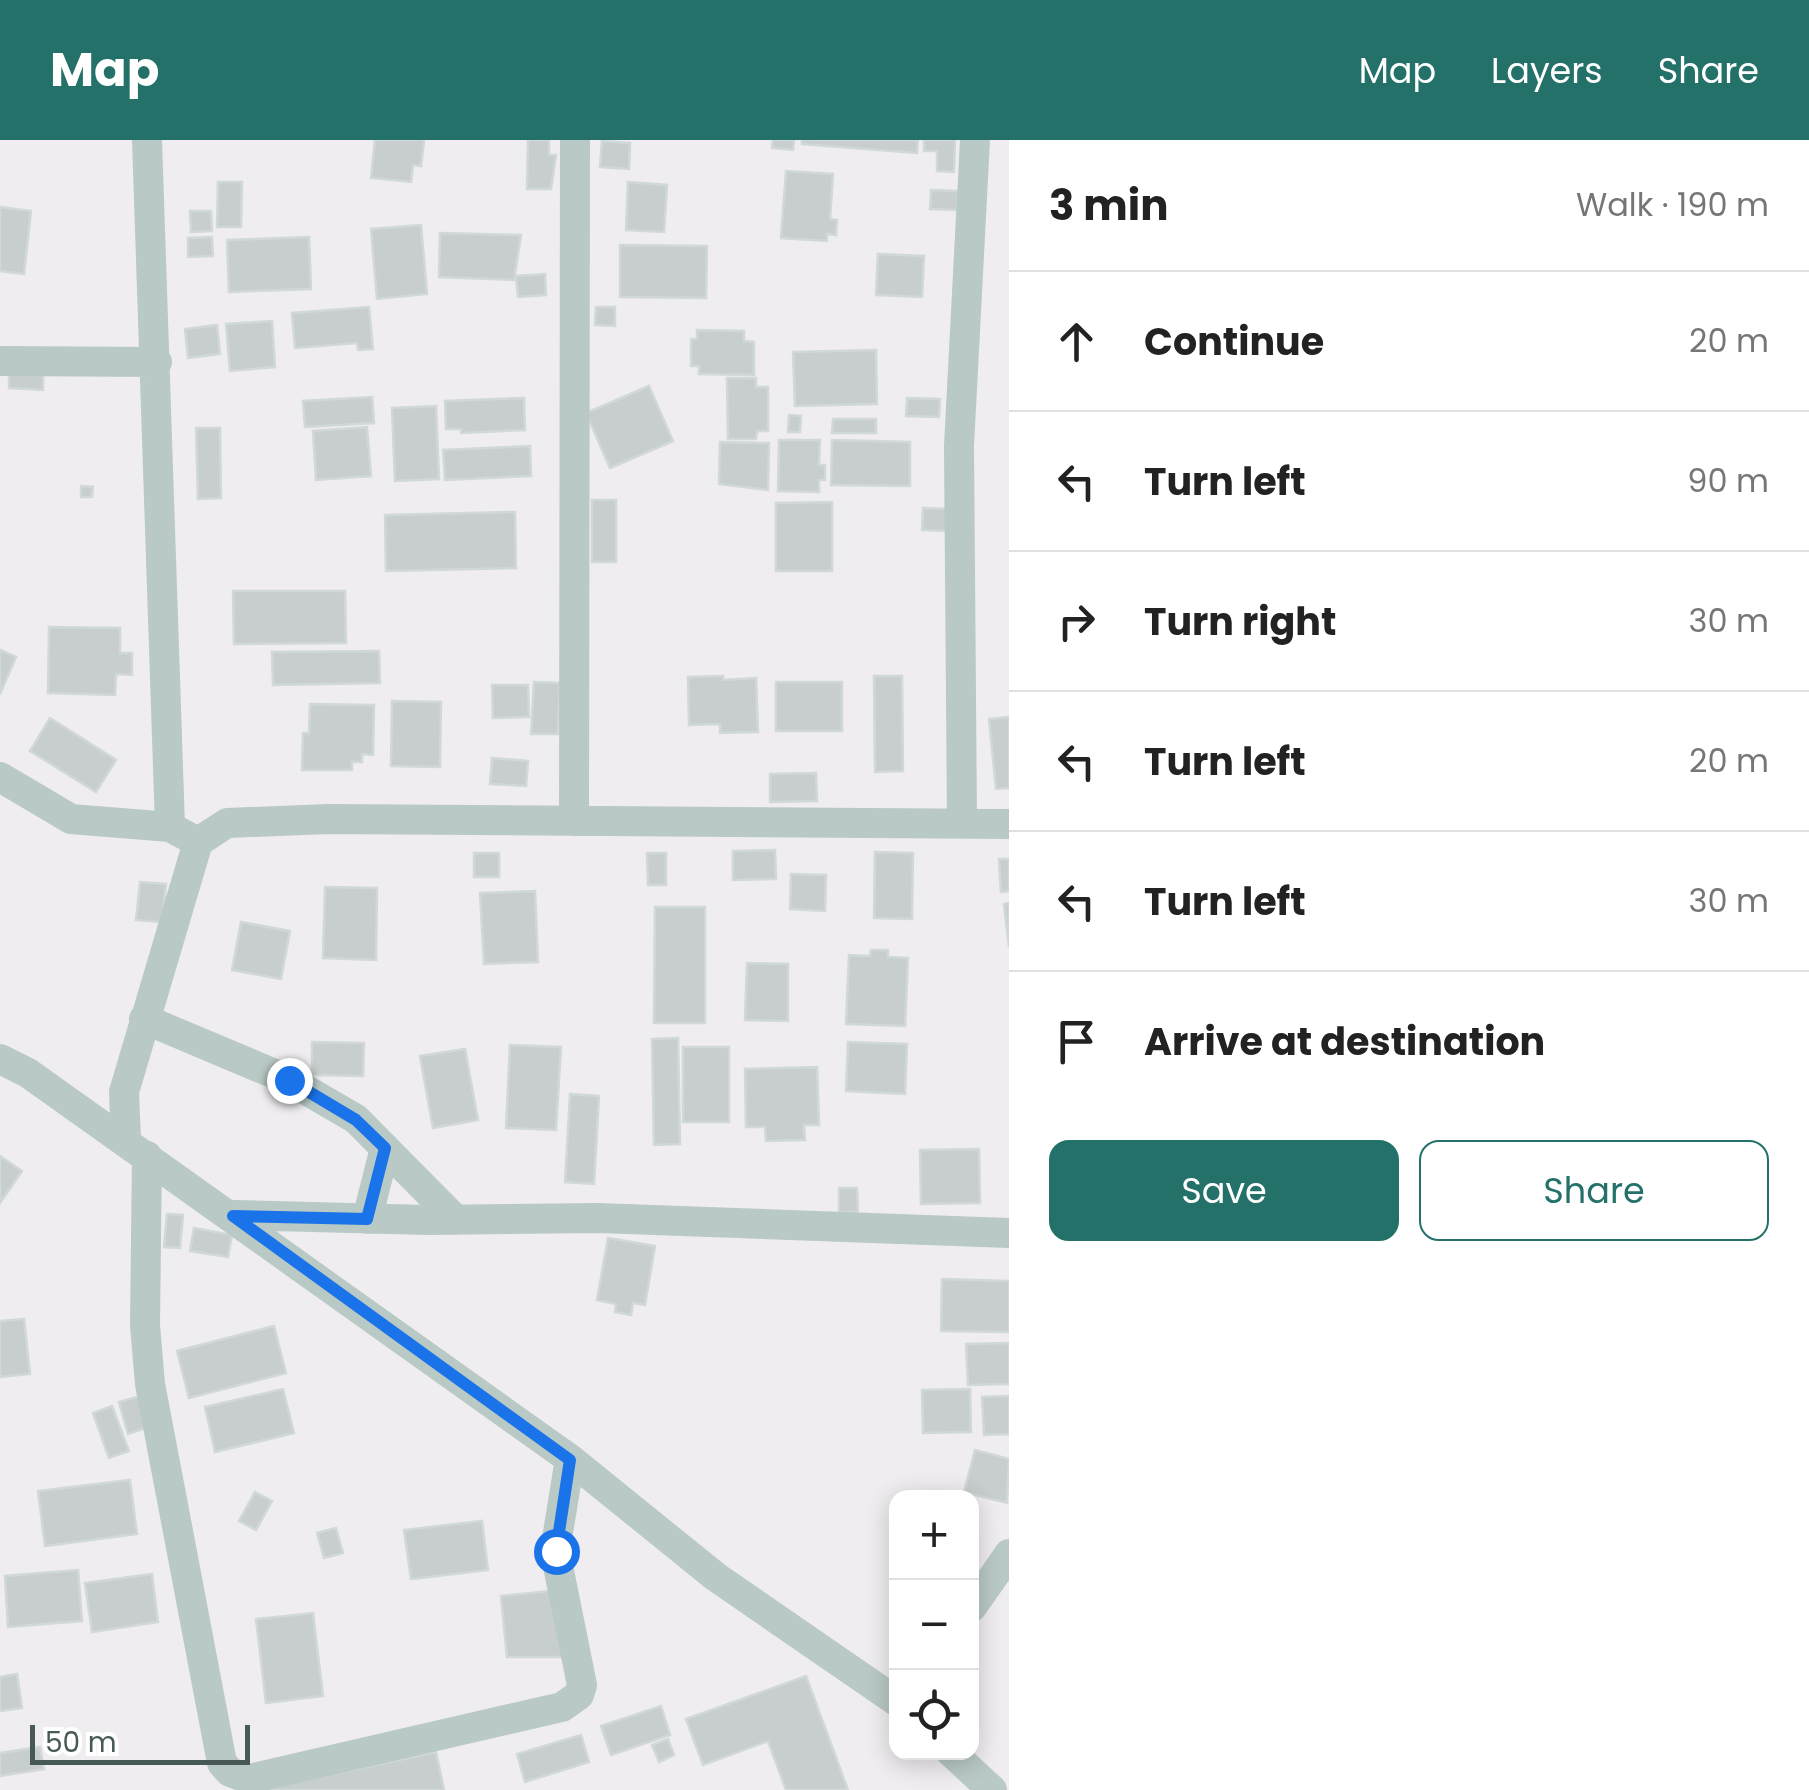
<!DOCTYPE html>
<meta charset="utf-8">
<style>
:root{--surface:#fff;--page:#f6f6f6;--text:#222;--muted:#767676;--line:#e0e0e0;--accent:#237169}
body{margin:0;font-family:Poppins,sans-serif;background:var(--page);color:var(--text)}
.controls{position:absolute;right:30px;bottom:30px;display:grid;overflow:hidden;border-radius:20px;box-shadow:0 5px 25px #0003}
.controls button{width:90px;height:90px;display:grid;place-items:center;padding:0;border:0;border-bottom:2px solid var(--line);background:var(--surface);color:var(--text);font:50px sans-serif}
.scale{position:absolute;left:30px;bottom:25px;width:220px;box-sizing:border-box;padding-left:10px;border:5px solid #465955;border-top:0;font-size:28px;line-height:35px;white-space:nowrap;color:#465955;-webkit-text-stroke:8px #fff;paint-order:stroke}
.stop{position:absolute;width:30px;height:30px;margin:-22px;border:8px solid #1a73e8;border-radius:50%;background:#fff}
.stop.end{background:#1a73e8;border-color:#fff;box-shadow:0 2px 10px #0008}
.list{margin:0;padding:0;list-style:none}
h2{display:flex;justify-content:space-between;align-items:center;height:130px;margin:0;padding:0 40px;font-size:42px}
h2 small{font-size:32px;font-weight:400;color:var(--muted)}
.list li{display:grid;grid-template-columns:65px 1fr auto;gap:30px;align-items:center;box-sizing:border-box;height:140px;padding:0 40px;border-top:2px solid var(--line)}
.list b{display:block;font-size:38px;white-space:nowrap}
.list em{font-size:32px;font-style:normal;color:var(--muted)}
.actions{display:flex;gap:20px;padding:30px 40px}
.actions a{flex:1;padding:22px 0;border:2px solid var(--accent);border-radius:20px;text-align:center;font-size:35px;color:var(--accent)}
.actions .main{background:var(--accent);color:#fff}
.icon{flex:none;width:55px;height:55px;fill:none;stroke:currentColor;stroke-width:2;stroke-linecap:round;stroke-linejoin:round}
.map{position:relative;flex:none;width:1009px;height:1650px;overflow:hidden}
header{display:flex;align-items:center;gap:60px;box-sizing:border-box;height:140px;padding:0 50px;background:var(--accent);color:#fff}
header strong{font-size:48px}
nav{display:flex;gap:55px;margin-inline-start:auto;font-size:35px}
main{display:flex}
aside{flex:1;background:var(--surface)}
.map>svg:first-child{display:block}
</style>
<header>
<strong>Map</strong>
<nav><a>Map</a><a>Layers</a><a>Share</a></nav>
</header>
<main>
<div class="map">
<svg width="1009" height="1650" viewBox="0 0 1009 1650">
<rect width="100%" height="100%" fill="#efedef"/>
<path fill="#c7cecd" stroke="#d1d8d8" stroke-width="2.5" d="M375,0H424L421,26L413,25L411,42L371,38Z
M528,0H549V15H556L551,49H527Z
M773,0H794L793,10L772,8Z
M802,0H918L917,13L802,4Z
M924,0H955L954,32L937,31V11H924Z
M602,1L630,3L629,29L600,27Z
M786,31L833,34L830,79L837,80L836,95L827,94V101L781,98Z
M218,42H242L241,87H217Z
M628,42L667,45L664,92L626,90Z
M931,50L958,51L957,70L930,69Z
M0,67L31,71L24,134L0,131Z
M190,71H211L212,91L191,92Z
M421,85L427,154L377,159L371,89Z
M440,93L521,95L514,140L439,137Z
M212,97L213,116L188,117V98Z
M309,97L311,149L229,152L227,100Z
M620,105L707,106L706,158L620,157Z
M878,114L924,116L922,157L876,155Z
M545,134L546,155L518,157L516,136Z
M369,167L373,209L358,210L357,203L295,208L292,173Z
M596,167H615V186L595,185Z
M272,181L275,227L230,231L226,184Z
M217,185L220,214L188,218L185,189Z
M697,190L744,191V201L754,202V235L699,234V226H691V199H697Z
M876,210L877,264L795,266L793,212Z
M9,232L43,233V250L9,248Z
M727,238H756V247H768V291H757L756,299H728Z
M649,246L673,301L610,328L586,273Z
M372,257L374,283L305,287L303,261Z
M524,258L525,290L461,293V289H446L445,261Z
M907,258L940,259L939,277L906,276Z
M436,266L439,339L395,341L392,268Z
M789,275L801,276L800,292H788Z
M833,279H876V293H832Z
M367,287L371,336L316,340L313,291Z
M196,288H220L221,358L198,359Z
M779,300H820L819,325H825V340H819V352L778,351Z
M832,300L910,302V346L831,345Z
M720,302L769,303L768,350L719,344Z
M530,306L531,336L445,340L443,310Z
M81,346L93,347L92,357H81Z
M592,360H616V422H592Z
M832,362V431H776V363Z
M923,368L949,369V391L922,390Z
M515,372L516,428L386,431L385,375Z
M233,451H345L346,503L234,504Z
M49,487L120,488V513H132V535L116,534L115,555L48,553Z
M0,510L16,517L0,554Z
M379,511L380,543L273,545L272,512Z
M723,536V540L756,538L758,592L720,593V584L689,585L688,537Z
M874,536H902L903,631L875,632Z
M534,542L560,543L558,594H531Z
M776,542H842V591H776Z
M492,545H528L529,577L493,578Z
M392,561L441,562L440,627L391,626Z
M310,564L374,565L373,615L362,614V622H352V630H302L303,593H309Z
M1009,577V648L996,649L989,579Z
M50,578L116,620L96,652L30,611Z
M492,618L528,621L526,646L490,644Z
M816,633L817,661L770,662V634Z
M775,710L776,739L733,740V711Z
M875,712L913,713L912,779L874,778Z
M474,713H499V737H474Z
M647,713H666V745H648Z
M999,719H1009V751L1001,752Z
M791,734L826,735L825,771L790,769Z
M140,742L166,744L162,782L136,780Z
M325,747L377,748L376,820L323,818Z
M535,751L538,822L484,824L480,753Z
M1009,763V807L1004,764Z
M655,767H705V883H654Z
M241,782L290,791L281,839L232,830Z
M871,810H888V817L908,818L905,886L846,884L849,815L870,816Z
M747,823L788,824V881L745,880Z
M678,898L680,1004L654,1005L652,899Z
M312,902L364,903L363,936L312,935Z
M848,902L907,904L905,954L846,951Z
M510,905L561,907L556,990L506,988Z
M683,907H729V982H683Z
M465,909L478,980L433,988L420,916Z
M817,927L819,985H804L805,1000L766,1001L765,987H746L745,929Z
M570,954L599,956L594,1044L565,1042Z
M979,1009L980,1063L921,1064L920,1010Z
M0,1016L22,1031L0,1063Z
M839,1048H857L858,1072H839Z
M167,1074L183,1075L180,1108L164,1107Z
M194,1088L232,1095L228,1117L190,1111Z
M608,1098L655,1106L645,1165L633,1163L631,1175L615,1172L616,1164L597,1160Z
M942,1139L1009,1141V1192L941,1191Z
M24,1179L30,1234L0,1237V1181Z
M274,1186L286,1233L189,1258L177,1211Z
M1009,1203V1244L968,1245L966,1204Z
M283,1249L294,1293L215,1312L205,1267Z
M970,1249L971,1292L923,1293L922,1250Z
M140,1256L149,1287L128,1294L119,1262Z
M1009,1256V1294L984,1295L982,1257Z
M112,1266L129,1311L109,1318L93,1273Z
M975,1310L1009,1319L1007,1363L964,1352Z
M130,1340L137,1394L45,1406L38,1351Z
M255,1352L272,1361L256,1390L239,1381Z
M482,1381L488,1430L411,1439L404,1390Z
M336,1388L343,1413L324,1418L317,1393Z
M78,1430L82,1481L8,1487L5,1436Z
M152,1434L158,1482L92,1492L85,1443Z
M559,1450L566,1517H507L501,1456Z
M313,1473L323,1556L266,1563L256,1479Z
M17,1534L22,1568L0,1571V1537Z
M806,1536L848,1650H786L768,1601L703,1625L686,1579Z
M661,1566L670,1595L611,1615L601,1586Z
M581,1595L589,1622L525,1642L517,1614Z
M668,1599L674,1615L659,1622L652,1605Z
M40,1607L44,1629L0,1636V1613Z
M436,1612L444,1650H264V1649Z"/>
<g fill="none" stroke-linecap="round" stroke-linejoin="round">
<path stroke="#b9c9c5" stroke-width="30" d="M147,0L170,687
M0,221L157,222
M0,637L71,679L170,687L198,702L227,683L328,679L1009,684
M574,681L575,0
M962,683L959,306L975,0
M144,879L289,940L356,979L456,1080
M0,919L28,933L570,1319L716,1437L896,1561
M126,1001L124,952L198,702
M147,1016L145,1185L150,1244L222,1623L230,1632L249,1639L562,1567L579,1555L582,1545L555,1411L570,1319
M233,1075L428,1080L598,1078L1009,1093
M367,1079L385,1008
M972,1467L1009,1414
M951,1612L992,1650"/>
</g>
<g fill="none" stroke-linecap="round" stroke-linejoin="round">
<path stroke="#1a73e8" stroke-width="12" d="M289,940L356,980L385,1008L367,1079L233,1076L570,1320L556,1411"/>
</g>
</svg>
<div class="controls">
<button>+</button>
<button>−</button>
<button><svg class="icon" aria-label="locate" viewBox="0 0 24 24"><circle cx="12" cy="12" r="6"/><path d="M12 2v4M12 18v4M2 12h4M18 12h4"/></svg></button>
</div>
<div class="scale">50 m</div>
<div class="stop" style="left:556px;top:1411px"></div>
<div class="stop end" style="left:289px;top:940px"></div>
</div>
<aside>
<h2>3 min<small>Walk · 190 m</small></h2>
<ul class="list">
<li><svg class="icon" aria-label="ahead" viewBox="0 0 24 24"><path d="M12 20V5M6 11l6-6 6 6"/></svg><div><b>Continue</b></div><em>20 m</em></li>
<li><svg class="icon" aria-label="left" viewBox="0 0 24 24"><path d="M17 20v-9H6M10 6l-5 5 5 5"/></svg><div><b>Turn left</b></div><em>90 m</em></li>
<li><svg class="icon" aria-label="right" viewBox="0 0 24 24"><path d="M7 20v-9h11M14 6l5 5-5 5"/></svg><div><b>Turn right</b></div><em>30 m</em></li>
<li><svg class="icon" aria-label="left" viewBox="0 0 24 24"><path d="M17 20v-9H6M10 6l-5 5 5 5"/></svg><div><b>Turn left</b></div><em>20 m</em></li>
<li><svg class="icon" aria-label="left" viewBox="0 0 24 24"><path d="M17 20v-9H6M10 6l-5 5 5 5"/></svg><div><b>Turn left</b></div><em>30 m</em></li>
<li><svg class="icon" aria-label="arrive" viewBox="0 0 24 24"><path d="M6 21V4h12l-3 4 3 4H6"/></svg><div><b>Arrive at destination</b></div></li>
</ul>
<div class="actions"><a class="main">Save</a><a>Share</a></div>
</aside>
</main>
